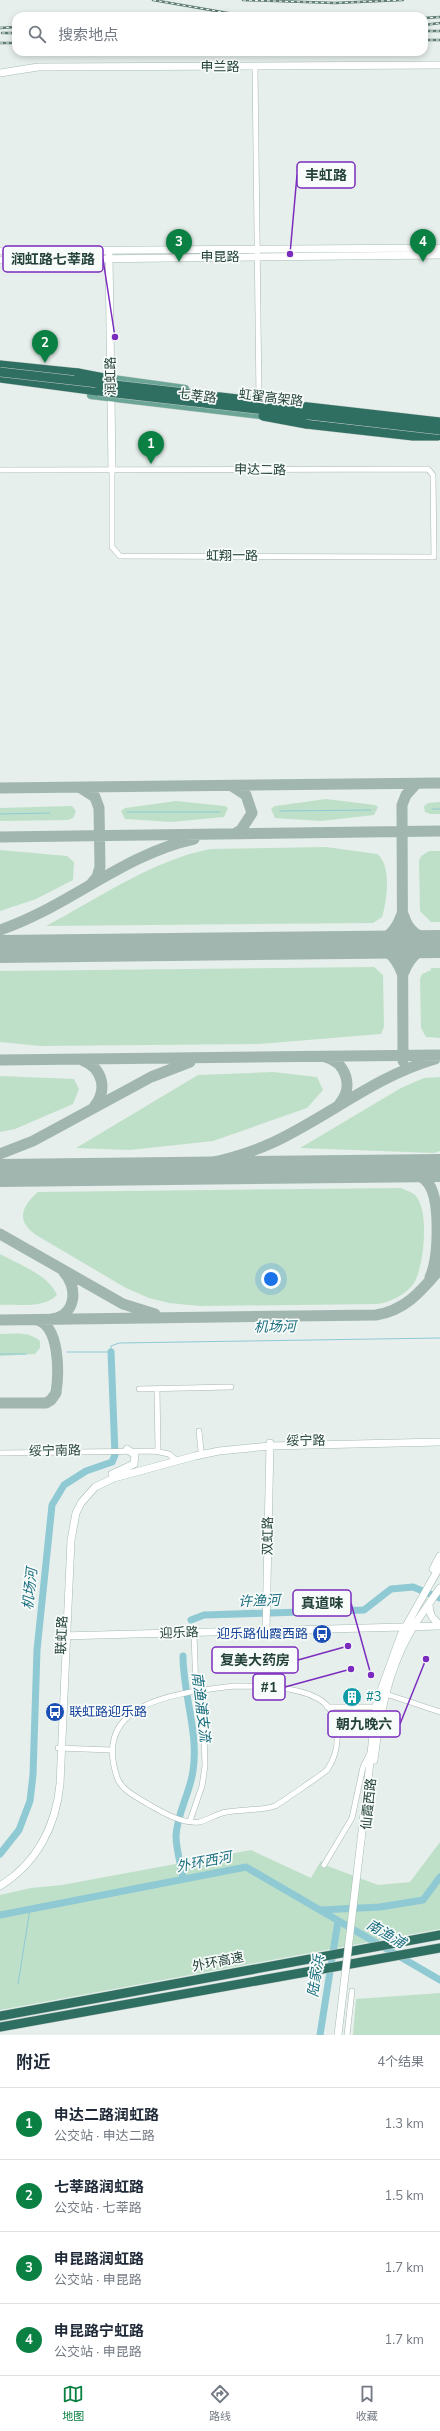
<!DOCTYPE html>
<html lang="zh">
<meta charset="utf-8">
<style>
:root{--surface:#fff;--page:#f2f2f3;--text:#1f2937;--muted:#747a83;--line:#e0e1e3;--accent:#0b8043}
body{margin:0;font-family:"Nunito Sans","Noto Sans SC",sans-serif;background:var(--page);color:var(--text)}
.you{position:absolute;left:271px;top:1279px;width:14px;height:14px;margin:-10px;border:3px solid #fff;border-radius:50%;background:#1a73e8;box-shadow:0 0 0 6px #1a73e833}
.badge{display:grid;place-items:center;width:26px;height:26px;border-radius:50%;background:var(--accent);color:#fff;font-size:13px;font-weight:700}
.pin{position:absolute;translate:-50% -33px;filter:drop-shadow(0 1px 2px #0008)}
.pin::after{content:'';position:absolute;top:21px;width:14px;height:12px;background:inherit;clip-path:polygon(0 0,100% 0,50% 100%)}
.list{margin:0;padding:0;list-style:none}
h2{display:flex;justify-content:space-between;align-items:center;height:52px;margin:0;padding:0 16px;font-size:17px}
h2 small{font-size:13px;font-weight:400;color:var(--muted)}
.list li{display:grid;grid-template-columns:26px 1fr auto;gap:12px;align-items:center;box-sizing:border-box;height:72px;padding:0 16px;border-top:1px solid var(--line)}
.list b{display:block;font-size:15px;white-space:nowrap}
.list p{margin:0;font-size:13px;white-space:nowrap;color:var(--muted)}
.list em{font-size:13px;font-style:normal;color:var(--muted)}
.icon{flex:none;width:22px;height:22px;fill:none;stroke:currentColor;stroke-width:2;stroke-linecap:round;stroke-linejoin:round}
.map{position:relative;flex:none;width:440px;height:2035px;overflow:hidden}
.search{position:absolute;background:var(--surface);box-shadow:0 2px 6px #0003;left:12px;right:12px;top:12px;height:44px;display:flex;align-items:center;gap:10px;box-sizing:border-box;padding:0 14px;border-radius:12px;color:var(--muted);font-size:15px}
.sheet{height:340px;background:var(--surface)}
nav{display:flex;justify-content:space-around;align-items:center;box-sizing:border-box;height:56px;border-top:1px solid var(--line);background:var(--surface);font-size:11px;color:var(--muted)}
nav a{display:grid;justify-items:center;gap:2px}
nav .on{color:var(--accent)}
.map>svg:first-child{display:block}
</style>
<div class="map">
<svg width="440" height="2035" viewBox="0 0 440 2035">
<rect width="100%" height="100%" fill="#e6efeb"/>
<path fill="#bfe0c8" d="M326,799L375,805L378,807L374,815L321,821L275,818L271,809L275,806Z
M176,801L225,806L228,808L224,817L172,822L125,819L121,811L125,808Z
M440,802V814H430L425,812L424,806L428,803Z
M72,806L76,811L73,818L68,820L0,821V808Z
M326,847L377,854C392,865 387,901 382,917L373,923L46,926C97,899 153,860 210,849Z
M0,850L67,856L74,862L73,880L36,899L0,911Z
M429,851H440V922H431L420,911L419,861L421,856Z
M374,967L383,975L384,1027L381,1034L259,1044L41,1046L0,1042V971Z
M431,968H440V1038L426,1037L421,1028L420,979L422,974L431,970Z
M273,1072L317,1077L323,1090L307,1108L213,1141L130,1150L76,1148L198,1075Z
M0,1076L74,1079L79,1089L73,1104L15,1129L0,1132Z
M440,1077V1151L434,1153L300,1148L401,1088L424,1078Z
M401,1188C405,1190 412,1192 415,1195C430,1209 424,1267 414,1283C407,1294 390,1302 378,1304L200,1306L169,1303L149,1298L126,1288L36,1235C16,1221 21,1207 38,1192Z
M0,1254C18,1264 49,1275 57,1295C44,1309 17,1304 0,1305Z
M0,1334C14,1334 28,1331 40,1341V1348L35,1354L0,1356Z
M440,1842V1929L0,2010V1895L31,1888L62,1885L251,1850L311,1878L321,1861L325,1865L378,1885L410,1882Z
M440,1993V2035H353L356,1999Z"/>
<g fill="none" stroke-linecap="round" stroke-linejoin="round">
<path stroke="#8ec9d4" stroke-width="1" d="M432,809H440
M280,811L371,810
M127,812H220
M0,814L50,813
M67,1352H111V1346L119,1343L440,1338
M0,1354H26
M18,1984L30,1909"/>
<path stroke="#8ec9d4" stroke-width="7" d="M191,1620L204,1615L364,1610L391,1589L413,1587L440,1598
M183,1656C183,1694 199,1733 193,1771C190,1793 177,1813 176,1836C176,1849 181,1865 183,1878
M0,1854L19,1830L30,1801L33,1775L37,1650L52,1505L64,1485L86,1471L112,1462L115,1455L111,1352
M320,1910L380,1907L423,1900L440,1877
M0,1915L246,1867L440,1980
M320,2035L338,1921"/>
<path stroke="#a2b6b0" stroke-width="11" d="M232,786L246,795L252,813L241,830L234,834
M0,788L440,783
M81,788L95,797L99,808L100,867L97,877L91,884
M0,837L440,831
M404,916C408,932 423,940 439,943
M0,930C68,907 124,854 194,839
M369,944C385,941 396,932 401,916
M365,945C384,946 395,954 402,973
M404,972C410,956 422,946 439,944
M325,1057C346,1062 354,1087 340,1103
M0,1060L440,1055
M82,1060C103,1068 108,1090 94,1107
M403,1061L402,805L406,795L416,784
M0,1154L33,1141L151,1077L190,1062
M402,1168C413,1172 424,1176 430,1186C440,1204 439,1258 430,1277
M151,1171C193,1168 235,1160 274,1142C329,1116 376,1076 435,1059
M0,1234L123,1304L155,1314
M53,1319C77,1314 78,1286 63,1271
M0,1320L376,1315C406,1310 421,1291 440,1269
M0,1403H46L51,1400L56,1393C59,1373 60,1326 37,1320"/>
<path stroke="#a2b6b0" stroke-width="28" d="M0,949L440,944
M0,1173L440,1168"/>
<defs>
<path id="street" d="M255,67L259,399
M0,470L428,469L433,475L434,557L120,556L112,547V470
M139,1389L231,1387
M157,1389L158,1451
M199,1431L201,1451
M0,1453L154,1451L169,1454L177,1461
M234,1686C258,1686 295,1686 317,1698C342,1711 342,1749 327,1770C324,1773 279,1804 275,1806C260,1811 243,1809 227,1812C217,1813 209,1820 199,1822C182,1824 162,1812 148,1804C137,1797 121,1790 117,1777C91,1700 180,1693 234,1686Z
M386,1694L440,1712
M327,1707H376
M58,1748L111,1750
M190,1821L202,1786L205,1766L204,1733L196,1691L194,1633
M324,1865L352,1818L363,1767L370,1753
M347,2035L352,1991"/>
<path id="secondary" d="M0,73L38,67L440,65
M0,251L440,248
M109,255L112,470
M0,260L440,255
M112,1474L134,1464L135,1455L127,1449
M433,1569L440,1556
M429,1604C429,1614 432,1618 440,1625
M266,1631L270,1443
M62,1636L440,1626
M374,1760C379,1719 387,1674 408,1636C417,1619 429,1604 440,1588
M361,1840L377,1701L401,1635L440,1566
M0,1886C37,1863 56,1826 60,1784L71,1540L76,1513L81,1503L95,1487L114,1478L195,1456L219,1451L270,1446L440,1442"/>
<path id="primary" d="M98,377L185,389
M91,395L268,416"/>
<path id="highway" d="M0,365L78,373
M0,378L98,391
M306,424L413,436H438
M0,2016L440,1935
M0,2027L440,1948"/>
</defs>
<use href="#street" stroke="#a8b8b2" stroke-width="6"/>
<use href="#secondary" stroke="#a4bbb3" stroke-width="8"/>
<use href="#primary" stroke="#c2cac8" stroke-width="9"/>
<use href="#highway" stroke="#c2cac8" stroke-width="10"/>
<use href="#street" stroke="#fff" stroke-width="5"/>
<use href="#secondary" stroke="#fff" stroke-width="7"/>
<use href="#primary" stroke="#6aa596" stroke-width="8"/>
<use href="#highway" stroke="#2f6f62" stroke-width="9"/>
<defs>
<path id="rail" d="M153,0L245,16
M243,0L335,3L403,0
M424,18L440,17
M424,25L440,23
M0,28L16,27
M424,31H440
M2,33H16
M424,40H440
M0,43H16"/>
</defs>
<use href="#rail" stroke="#5f7d75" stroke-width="2.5"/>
<use href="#rail" stroke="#f7fbf9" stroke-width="1" stroke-dasharray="3" stroke-linecap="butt"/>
<defs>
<path id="secondary-bridge" d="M338,2035L361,1840"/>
<path id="highway-bridge" d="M0,372L440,422
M78,373L104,378
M98,391L440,430
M263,416L306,424"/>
</defs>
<use href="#secondary-bridge" stroke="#a4bbb3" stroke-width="8" stroke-linecap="butt"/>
<use href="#highway-bridge" stroke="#c2cac8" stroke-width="10" stroke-linecap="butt"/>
<use href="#secondary-bridge" stroke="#fff" stroke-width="7"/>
<use href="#highway-bridge" stroke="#2f6f62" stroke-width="9"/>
</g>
<defs>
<symbol id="bus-disc" viewBox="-11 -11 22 22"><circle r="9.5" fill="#1a4fb4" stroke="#f7fbf9"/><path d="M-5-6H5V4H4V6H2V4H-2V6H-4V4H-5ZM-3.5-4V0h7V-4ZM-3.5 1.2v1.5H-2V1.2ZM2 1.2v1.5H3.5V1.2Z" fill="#fff"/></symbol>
<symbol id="building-disc" viewBox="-11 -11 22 22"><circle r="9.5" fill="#0f9aa8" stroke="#f7fbf9"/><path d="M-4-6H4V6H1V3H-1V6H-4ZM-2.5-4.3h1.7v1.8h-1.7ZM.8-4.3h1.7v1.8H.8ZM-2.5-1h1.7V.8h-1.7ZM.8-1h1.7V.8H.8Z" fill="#fff"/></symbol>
</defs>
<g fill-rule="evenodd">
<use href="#bus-disc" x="311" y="1623" width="22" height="22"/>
<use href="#building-disc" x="341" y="1686" width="22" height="22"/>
<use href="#bus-disc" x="44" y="1701" width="22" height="22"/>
</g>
<g text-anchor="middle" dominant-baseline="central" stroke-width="3.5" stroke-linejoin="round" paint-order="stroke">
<g font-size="13" fill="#24423a" stroke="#f7fbf9">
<text x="220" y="67">申兰路</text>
<text x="220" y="257">申昆路</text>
<text transform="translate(111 376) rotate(-91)">润虹路</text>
<text transform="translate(197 396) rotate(7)">七莘路</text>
<text transform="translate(271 398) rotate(7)">虹翟高架路</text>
<text transform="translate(260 470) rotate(1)">申达二路</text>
<text x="232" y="556">虹翔一路</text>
<text transform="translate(306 1441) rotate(-1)">绥宁路</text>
<text transform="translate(55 1451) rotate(-1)">绥宁南路</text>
<text transform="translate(268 1536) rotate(-89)">双虹路</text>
<text transform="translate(179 1633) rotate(-2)">迎乐路</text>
<text transform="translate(62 1635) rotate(-87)">联虹路</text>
<text transform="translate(369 1804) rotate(-84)">仙霞西路</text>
<text transform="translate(218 1962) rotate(-11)">外环高速</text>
</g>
<g font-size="13" fill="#164399" stroke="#f7fbf9" text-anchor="end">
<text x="308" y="1634">迎乐路仙霞西路</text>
<text x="69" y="1712" text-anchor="start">联虹路迎乐路</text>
</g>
<g font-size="13" fill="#0d838f" stroke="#f7fbf9" text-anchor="start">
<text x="366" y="1697">#3</text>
</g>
<g font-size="14" font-style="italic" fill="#1c6f80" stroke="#f7fbf9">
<text transform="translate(275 1327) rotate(-1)">机场河</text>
<text transform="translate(30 1589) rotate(-84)">机场河</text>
<text transform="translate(259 1601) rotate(-2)">许渔河</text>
<text transform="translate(201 1707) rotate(83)">南渔浦支流</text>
<text transform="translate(204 1862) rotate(-11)">外环西河</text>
<text transform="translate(386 1934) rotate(30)">南渔浦</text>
<text transform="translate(316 1976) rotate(-81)">陆家浜</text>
</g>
</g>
<path fill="none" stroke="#7b2cbf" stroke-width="1.5" d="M290 254L297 175M115 337L103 259M371 1675L351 1603M348 1646L298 1660M351 1669L285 1687M426 1659L400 1724"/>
<g fill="#7b2cbf" stroke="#f7fbf9" stroke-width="1.5">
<circle cx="290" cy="254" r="4"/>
<circle cx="115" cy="337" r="4"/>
<circle cx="371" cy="1675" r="4"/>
<circle cx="348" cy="1646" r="4"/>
<circle cx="351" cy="1669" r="4"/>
<circle cx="426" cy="1659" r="4"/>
</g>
<g fill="#f7fbf9" stroke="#7b2cbf" stroke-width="1.5">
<rect x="297" y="162" width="58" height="26" rx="4"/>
<rect x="3" y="246" width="100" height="26" rx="4"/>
<rect x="293" y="1590" width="58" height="26" rx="4"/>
<rect x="212" y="1647" width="86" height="26" rx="4"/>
<rect x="253" y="1674" width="32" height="26" rx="4"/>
<rect x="328" y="1711" width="72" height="26" rx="4"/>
</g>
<g font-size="14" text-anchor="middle" font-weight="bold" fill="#24423a">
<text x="326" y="180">丰虹路</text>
<text x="53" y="264">润虹路七莘路</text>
<text x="322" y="1608">真道味</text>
<text x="255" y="1665">复美大药房</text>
<text x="269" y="1692">#1</text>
<text x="364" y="1729">朝九晚六</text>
</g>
</svg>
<div class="you"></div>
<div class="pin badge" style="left:151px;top:464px">1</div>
<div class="pin badge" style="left:45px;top:363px">2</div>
<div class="pin badge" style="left:179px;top:262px">3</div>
<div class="pin badge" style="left:423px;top:262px">4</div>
<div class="search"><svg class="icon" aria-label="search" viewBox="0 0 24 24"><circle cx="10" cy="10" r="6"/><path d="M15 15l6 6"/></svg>搜索地点</div>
</div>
<section class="sheet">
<h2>附近<small>4个结果</small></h2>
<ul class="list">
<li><span class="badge">1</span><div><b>申达二路润虹路</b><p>公交站 · 申达二路</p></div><em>1.3 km</em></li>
<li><span class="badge">2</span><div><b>七莘路润虹路</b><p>公交站 · 七莘路</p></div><em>1.5 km</em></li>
<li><span class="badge">3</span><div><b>申昆路润虹路</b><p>公交站 · 申昆路</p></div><em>1.7 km</em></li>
<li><span class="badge">4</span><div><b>申昆路宁虹路</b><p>公交站 · 申昆路</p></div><em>1.7 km</em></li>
</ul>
</section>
<nav>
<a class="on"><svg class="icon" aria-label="map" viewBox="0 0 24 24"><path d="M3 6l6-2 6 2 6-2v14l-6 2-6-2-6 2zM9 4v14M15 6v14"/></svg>地图</a>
<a><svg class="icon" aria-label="directions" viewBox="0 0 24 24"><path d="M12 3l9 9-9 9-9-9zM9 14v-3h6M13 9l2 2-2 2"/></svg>路线</a>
<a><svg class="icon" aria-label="saved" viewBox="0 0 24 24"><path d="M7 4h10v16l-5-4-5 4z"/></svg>收藏</a>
</nav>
